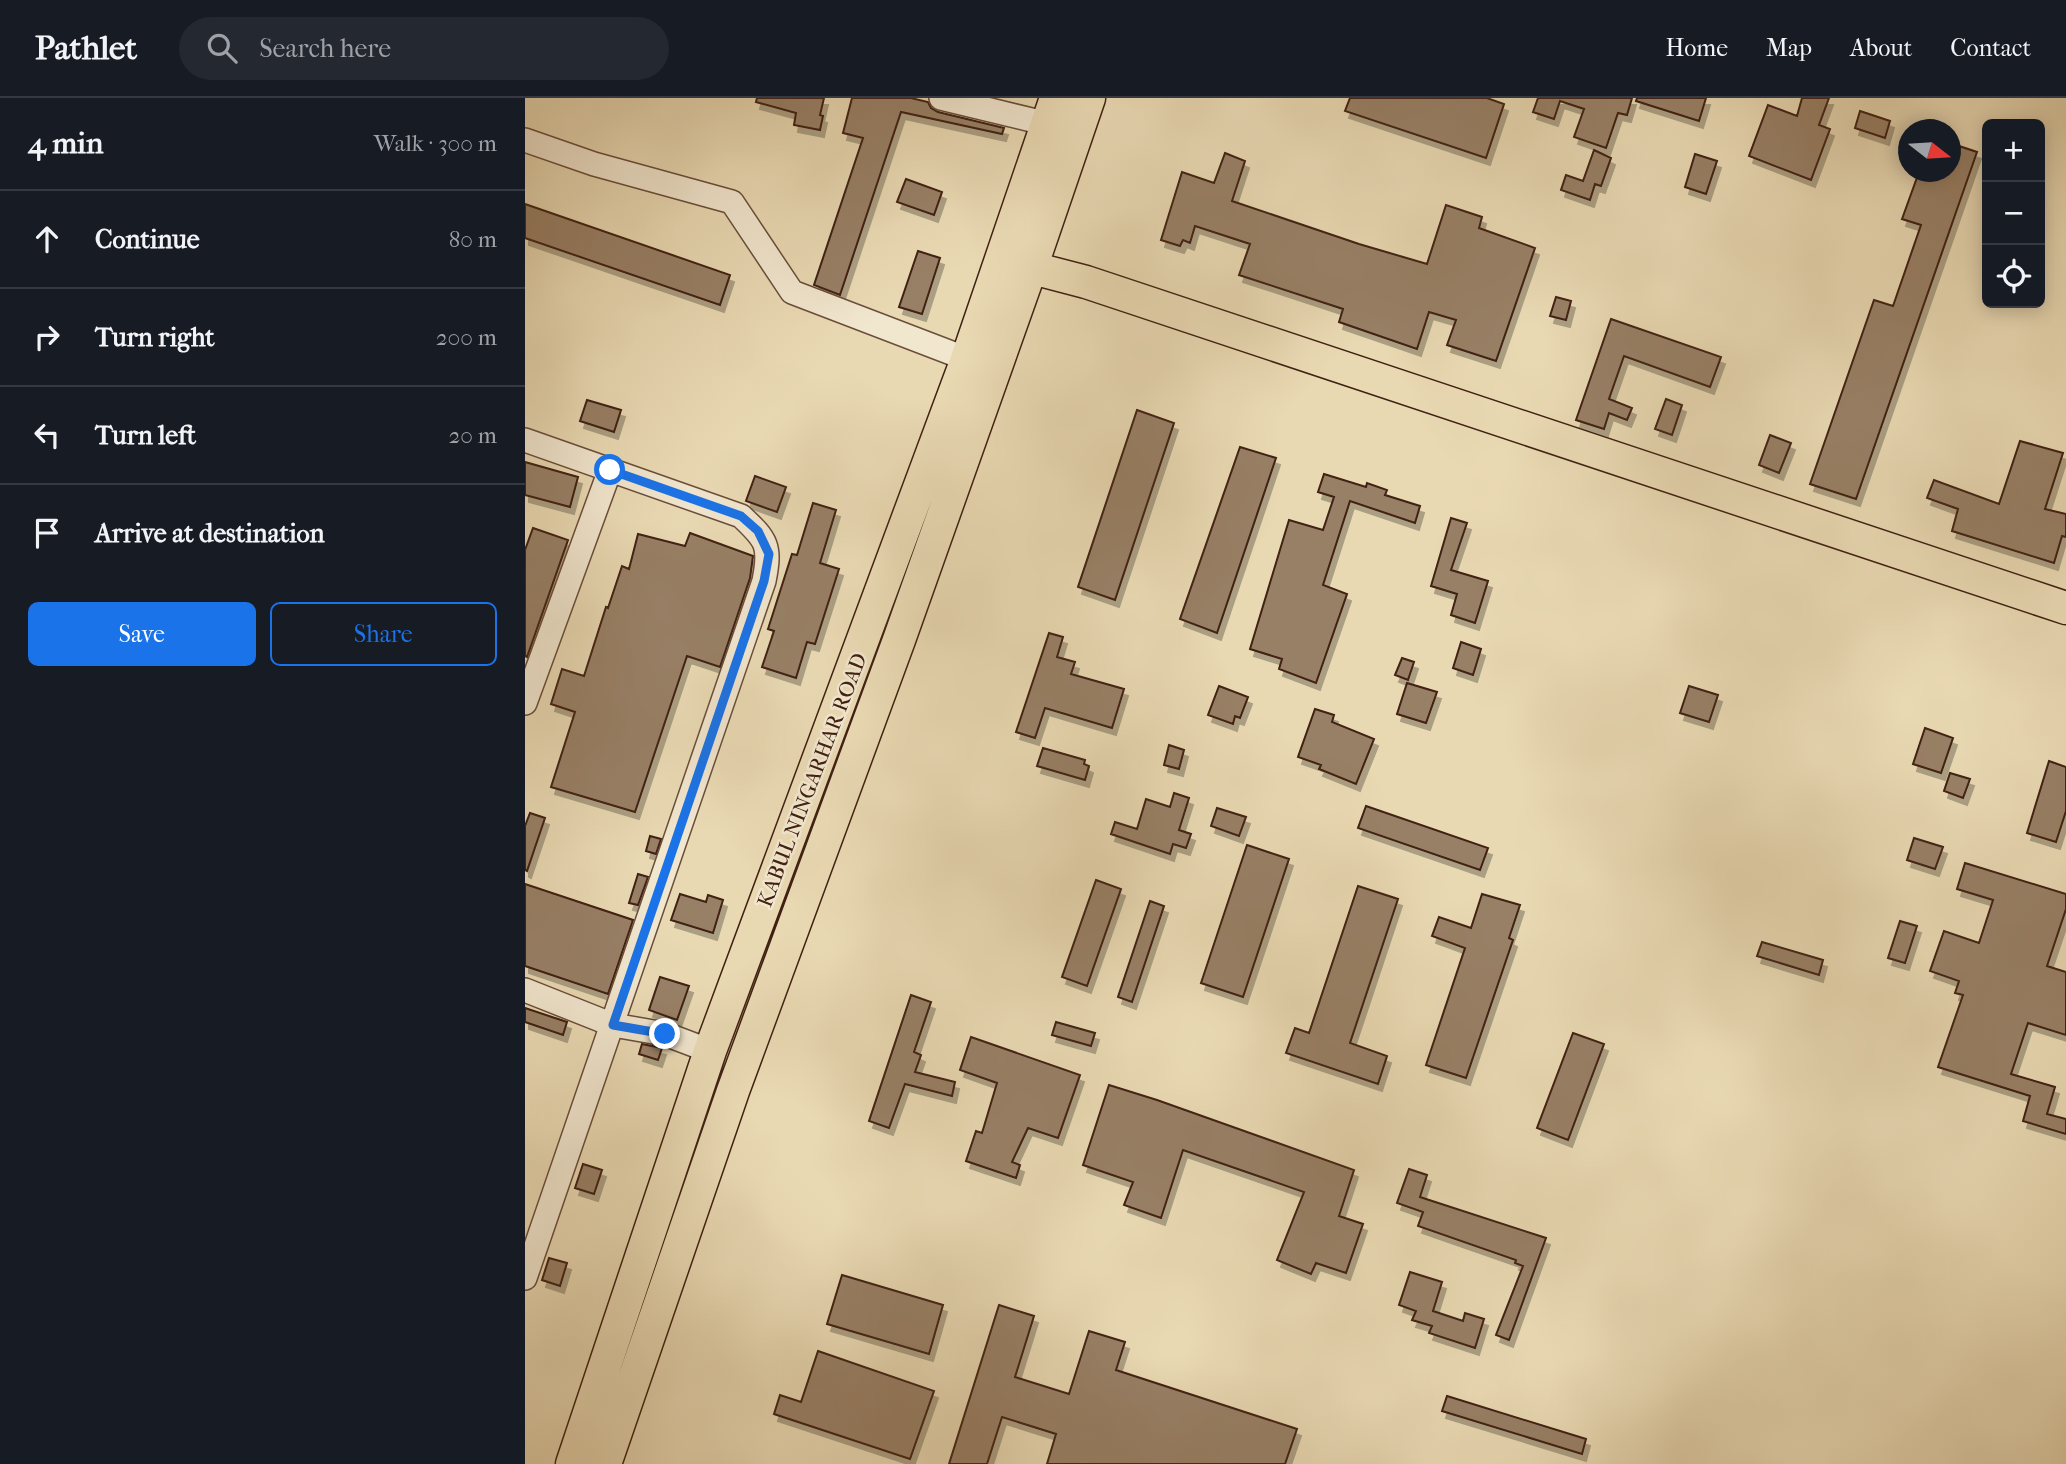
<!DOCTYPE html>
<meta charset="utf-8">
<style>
:root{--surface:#171b24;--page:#242831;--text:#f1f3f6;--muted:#9ea1a6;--line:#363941;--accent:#1a73e8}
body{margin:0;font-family:"IM FELL French Canon",serif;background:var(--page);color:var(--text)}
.controls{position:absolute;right:21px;top:21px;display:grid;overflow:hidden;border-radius:10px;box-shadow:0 4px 18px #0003}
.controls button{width:63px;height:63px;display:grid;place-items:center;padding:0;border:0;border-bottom:2px solid var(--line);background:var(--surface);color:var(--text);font:35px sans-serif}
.compass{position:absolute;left:1373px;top:21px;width:63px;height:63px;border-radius:50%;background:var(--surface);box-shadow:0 4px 18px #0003;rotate:107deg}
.stop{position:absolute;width:21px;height:21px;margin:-16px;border:5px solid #1a73e8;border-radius:50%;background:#fff}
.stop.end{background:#1a73e8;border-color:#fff;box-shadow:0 2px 7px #0008}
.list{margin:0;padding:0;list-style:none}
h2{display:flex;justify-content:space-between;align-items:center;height:91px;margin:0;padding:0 28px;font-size:30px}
h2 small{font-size:23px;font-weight:400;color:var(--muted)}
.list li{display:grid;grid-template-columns:46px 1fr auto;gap:21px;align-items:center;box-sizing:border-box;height:98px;padding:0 28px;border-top:2px solid var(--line)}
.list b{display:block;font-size:26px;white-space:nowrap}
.list em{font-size:23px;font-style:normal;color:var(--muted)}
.actions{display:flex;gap:14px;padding:21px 28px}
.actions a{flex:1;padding:16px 0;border:2px solid var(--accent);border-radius:10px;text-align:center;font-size:24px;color:var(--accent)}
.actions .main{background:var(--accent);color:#fff}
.icon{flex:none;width:38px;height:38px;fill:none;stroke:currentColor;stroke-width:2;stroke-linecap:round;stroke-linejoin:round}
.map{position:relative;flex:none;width:1541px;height:1366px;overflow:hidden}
header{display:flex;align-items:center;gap:42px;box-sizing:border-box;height:98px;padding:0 35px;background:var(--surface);border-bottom:2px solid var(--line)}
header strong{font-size:33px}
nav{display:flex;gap:38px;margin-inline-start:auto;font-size:24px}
.search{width:490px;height:63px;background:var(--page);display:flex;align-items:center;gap:18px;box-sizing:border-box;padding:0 24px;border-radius:38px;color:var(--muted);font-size:26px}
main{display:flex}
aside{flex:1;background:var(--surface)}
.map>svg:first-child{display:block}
</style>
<header>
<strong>Pathlet</strong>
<div class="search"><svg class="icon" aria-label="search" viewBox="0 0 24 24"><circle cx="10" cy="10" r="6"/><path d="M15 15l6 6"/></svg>Search here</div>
<nav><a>Home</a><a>Map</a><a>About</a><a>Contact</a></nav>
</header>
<main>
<aside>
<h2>4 min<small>Walk · 300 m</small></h2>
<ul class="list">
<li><svg class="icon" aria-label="ahead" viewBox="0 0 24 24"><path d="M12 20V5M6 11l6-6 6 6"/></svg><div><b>Continue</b></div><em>80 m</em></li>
<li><svg class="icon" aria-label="right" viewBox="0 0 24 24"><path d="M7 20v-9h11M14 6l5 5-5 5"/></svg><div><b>Turn right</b></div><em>200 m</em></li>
<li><svg class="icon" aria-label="left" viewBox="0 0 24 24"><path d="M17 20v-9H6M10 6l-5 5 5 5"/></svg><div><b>Turn left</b></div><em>20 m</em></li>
<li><svg class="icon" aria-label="arrive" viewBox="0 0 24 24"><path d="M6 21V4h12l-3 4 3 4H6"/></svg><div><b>Arrive at destination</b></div></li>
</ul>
<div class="actions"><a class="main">Save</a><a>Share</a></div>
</aside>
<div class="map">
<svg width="1541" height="1366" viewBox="0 0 1541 1366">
<defs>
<filter id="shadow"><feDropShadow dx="4" dy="7" stdDeviation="0" flood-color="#0004"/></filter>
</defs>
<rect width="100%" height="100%" fill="#e9d9b3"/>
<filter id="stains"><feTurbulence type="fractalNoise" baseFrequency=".00286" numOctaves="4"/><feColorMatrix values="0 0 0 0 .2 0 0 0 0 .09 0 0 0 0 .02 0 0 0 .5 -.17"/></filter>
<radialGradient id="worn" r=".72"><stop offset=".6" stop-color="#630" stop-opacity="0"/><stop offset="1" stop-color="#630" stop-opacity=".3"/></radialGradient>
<path fill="#988066" stroke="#402012" stroke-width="2" filter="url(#shadow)" d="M232,0H299L295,17L298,18L295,32L269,27L271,15L231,4Z
M327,0H386L403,4L406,10L413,14L479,30L477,36L376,14L315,197L289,187L338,40L318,35Z
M825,0H962L979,6L961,60L820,13Z
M1013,0H1107L1102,17L1093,15L1081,50L1049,39L1059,11L1035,3L1029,21L1008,14Z
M1112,0H1181L1174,23L1111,3Z
M1277,0H1304L1294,27L1305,31L1286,82L1224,58L1243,7L1272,18Z
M1335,13L1365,23L1360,40L1330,30Z
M1425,45L1452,54L1331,401L1285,386L1349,202L1368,208L1396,127L1377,121L1394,74H1425Z
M1069,52L1086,60L1076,88L1070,86L1065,102L1036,92L1041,77L1058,83Z
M700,55L720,63L707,103L834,146L902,166L921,107L957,119L954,130L1010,150L971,263L922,247L931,222L904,214L892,251L814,224L818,211L714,177L725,146L670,128L665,145L658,142L655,148L636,142L657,74L689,85Z
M1170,56L1192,63L1181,96L1160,89Z
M381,81L417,94L409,117L372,104Z
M0,106L205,177L195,207L0,140Z
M393,153L415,160L397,216L374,209Z
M1031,199L1046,203L1041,222L1025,218Z
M1086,221L1196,259L1185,289L1099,258L1084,301L1107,310L1102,322L1084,315L1079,331L1051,322Z
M1141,301L1157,307L1147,337L1130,331Z
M62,302L96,312L89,334L55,323Z
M612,312L649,325L590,502L553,489Z
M1245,337L1266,345L1254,375L1234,367Z
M1495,343L1538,355L1520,411L1541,416V439L1537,438L1529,465L1427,433L1433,411L1402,400L1409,382L1474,406Z
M715,349L751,360L692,535L655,521Z
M0,364L53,379L45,409L0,397Z
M799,376L841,389L842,385L862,392L860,397L895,408L890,425L825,403L798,487L822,496L791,585L754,571L757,561L725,551L764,422L798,432L809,399L793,394Z
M230,378L261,389L252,414L221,403Z
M288,405L311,412L295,465L314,471L290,546L282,544L271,580L237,569L249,533L243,531L267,456L272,457Z
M926,420L942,425L926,472L963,483L950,525L926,517L932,496L906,488Z
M8,430L43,442L2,559L0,558V452Z
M165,435L228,458L225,480L195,569L162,558L110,714L26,689L50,614L26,606L37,571L59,578L81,509L83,510L97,468L104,471L113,436L160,448Z
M524,535L538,539L532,559L550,564L546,576L599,591L587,630L520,610L510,640L491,634Z
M936,544L956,551L948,577L928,570Z
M877,560L889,564L883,582L870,577Z
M882,585L912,594L901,625L872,616Z
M694,588L723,599L715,620L710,618L708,626L683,617Z
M1164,588L1193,597L1184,624L1155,615Z
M790,611L809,617L807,624L849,641L831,686L794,671L796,667L773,659Z
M1400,630L1428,640L1416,675L1388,666Z
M644,647L659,652L654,671L639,667Z
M518,650L560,662L559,666L564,668L560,682L512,668Z
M1524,663L1541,669V713L1531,744L1502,735Z
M1425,675L1445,681L1438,700L1419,693Z
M649,695L664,700L654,732L666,736L661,750L648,746L645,756L586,736L590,724L612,731L621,701L645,709Z
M841,708L963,750L955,772L833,730Z
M692,710L721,719L714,738L686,728Z
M5,715L20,720L2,773L0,772V728Z
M125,738L136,741L131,756L121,753Z
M1389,740L1418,749L1410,771L1382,762Z
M722,747L764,761L718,899L676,885Z
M1440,765L1541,796V811L1522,868L1541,874V937L1503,925L1486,976L1530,989L1522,1016L1541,1021V1036L1498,1023L1505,998L1413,969L1438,897L1430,895L1434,883L1405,873L1419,833L1454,845L1468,802L1432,791Z
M113,776L123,779L113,807L104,805Z
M571,782L596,791L562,888L537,879Z
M0,786L108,822L83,896L0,868Z
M833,788L873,801L825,945L862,958L853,986L761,955L770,930L784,935Z
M155,796L181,804L183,797L198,802L188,835L146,822Z
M957,796L995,807L984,840L988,842L941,980L901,967L940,850L907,838L914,819L946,830Z
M625,803L639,808L607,904L593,899Z
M1375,823L1392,828L1380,865L1363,860Z
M1237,844L1298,862L1294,877L1232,858Z
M135,879L164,888L152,922L124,912Z
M386,897L406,904L389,954L396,957L390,974L430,984L427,998L380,986L364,1030L344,1023Z
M0,910L42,924L38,937L0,924Z
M531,924L570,935L566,948L527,937Z
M1048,935L1079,946L1043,1042L1012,1030Z
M446,939L555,977L533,1040L503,1030L487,1064L495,1067L491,1080L441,1063L451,1033L457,1035L472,985L435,972Z
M117,946L137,950L133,962L114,956Z
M584,987L632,1002L829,1072L814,1118L838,1126L821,1175L791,1165L786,1176L752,1162L779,1094L658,1052L636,1120L599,1107L608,1084L558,1067Z
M58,1066L77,1072L69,1096L50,1090Z
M884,1071L902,1077L895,1099L1021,1140L984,1242L971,1237L998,1168L990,1165L991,1162L893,1128L898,1114L872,1105Z
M24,1160L42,1165L35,1188L17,1182Z
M885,1174L917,1184L908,1213L938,1223L940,1215L959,1221L950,1250L904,1235L907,1228L887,1222L891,1213L874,1207Z
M317,1177L418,1207L404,1256L302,1226Z
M474,1207L509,1218L490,1279L544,1296L564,1233L600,1244L591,1272L772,1331L760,1366H522L531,1336L477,1319L462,1366H424Z
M293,1253L409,1293L385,1361L249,1316L255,1297L276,1304Z
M922,1298L1061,1341L1057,1356L917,1313Z"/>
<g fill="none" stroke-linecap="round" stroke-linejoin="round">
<defs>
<path id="minor" d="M416,0L523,26
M0,42L69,66L207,104L267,194L442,261
M0,342L216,418C242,442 246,448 239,483L0,1180
M0,605L85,372
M0,892L88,927L140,936L185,953"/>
<path id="highway" d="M488,165L561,184L1541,510
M47,1366L185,953L442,261L531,0
M80,1366L208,993L374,542L506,170L564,0"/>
</defs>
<use href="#minor" stroke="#6a4e3a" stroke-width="26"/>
<use href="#highway" stroke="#402012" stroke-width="35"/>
<use href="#minor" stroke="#f1e6ce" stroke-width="23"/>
<use href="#highway" stroke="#e9d9b3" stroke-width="32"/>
</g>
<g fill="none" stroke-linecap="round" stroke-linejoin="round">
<path stroke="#1a73e8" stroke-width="9" d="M85,372L216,418L233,433L244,456L239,483L88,927L140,936"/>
</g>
<g text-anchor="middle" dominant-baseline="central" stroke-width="5" stroke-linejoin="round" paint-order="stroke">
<g font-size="21" fill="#402012" stroke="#f1e6ce">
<text transform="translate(287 682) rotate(-69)">KABUL NINGARHAR ROAD</text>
</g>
</g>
<rect width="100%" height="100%" filter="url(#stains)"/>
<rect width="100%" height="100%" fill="url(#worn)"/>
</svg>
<div class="controls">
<button>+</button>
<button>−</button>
<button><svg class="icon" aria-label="locate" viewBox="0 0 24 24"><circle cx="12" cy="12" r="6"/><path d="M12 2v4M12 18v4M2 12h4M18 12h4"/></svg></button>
</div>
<svg class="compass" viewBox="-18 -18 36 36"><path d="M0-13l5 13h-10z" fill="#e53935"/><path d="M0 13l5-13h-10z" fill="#9ea1a6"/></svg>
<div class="stop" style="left:85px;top:372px"></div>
<div class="stop end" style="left:140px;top:936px"></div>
</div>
</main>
